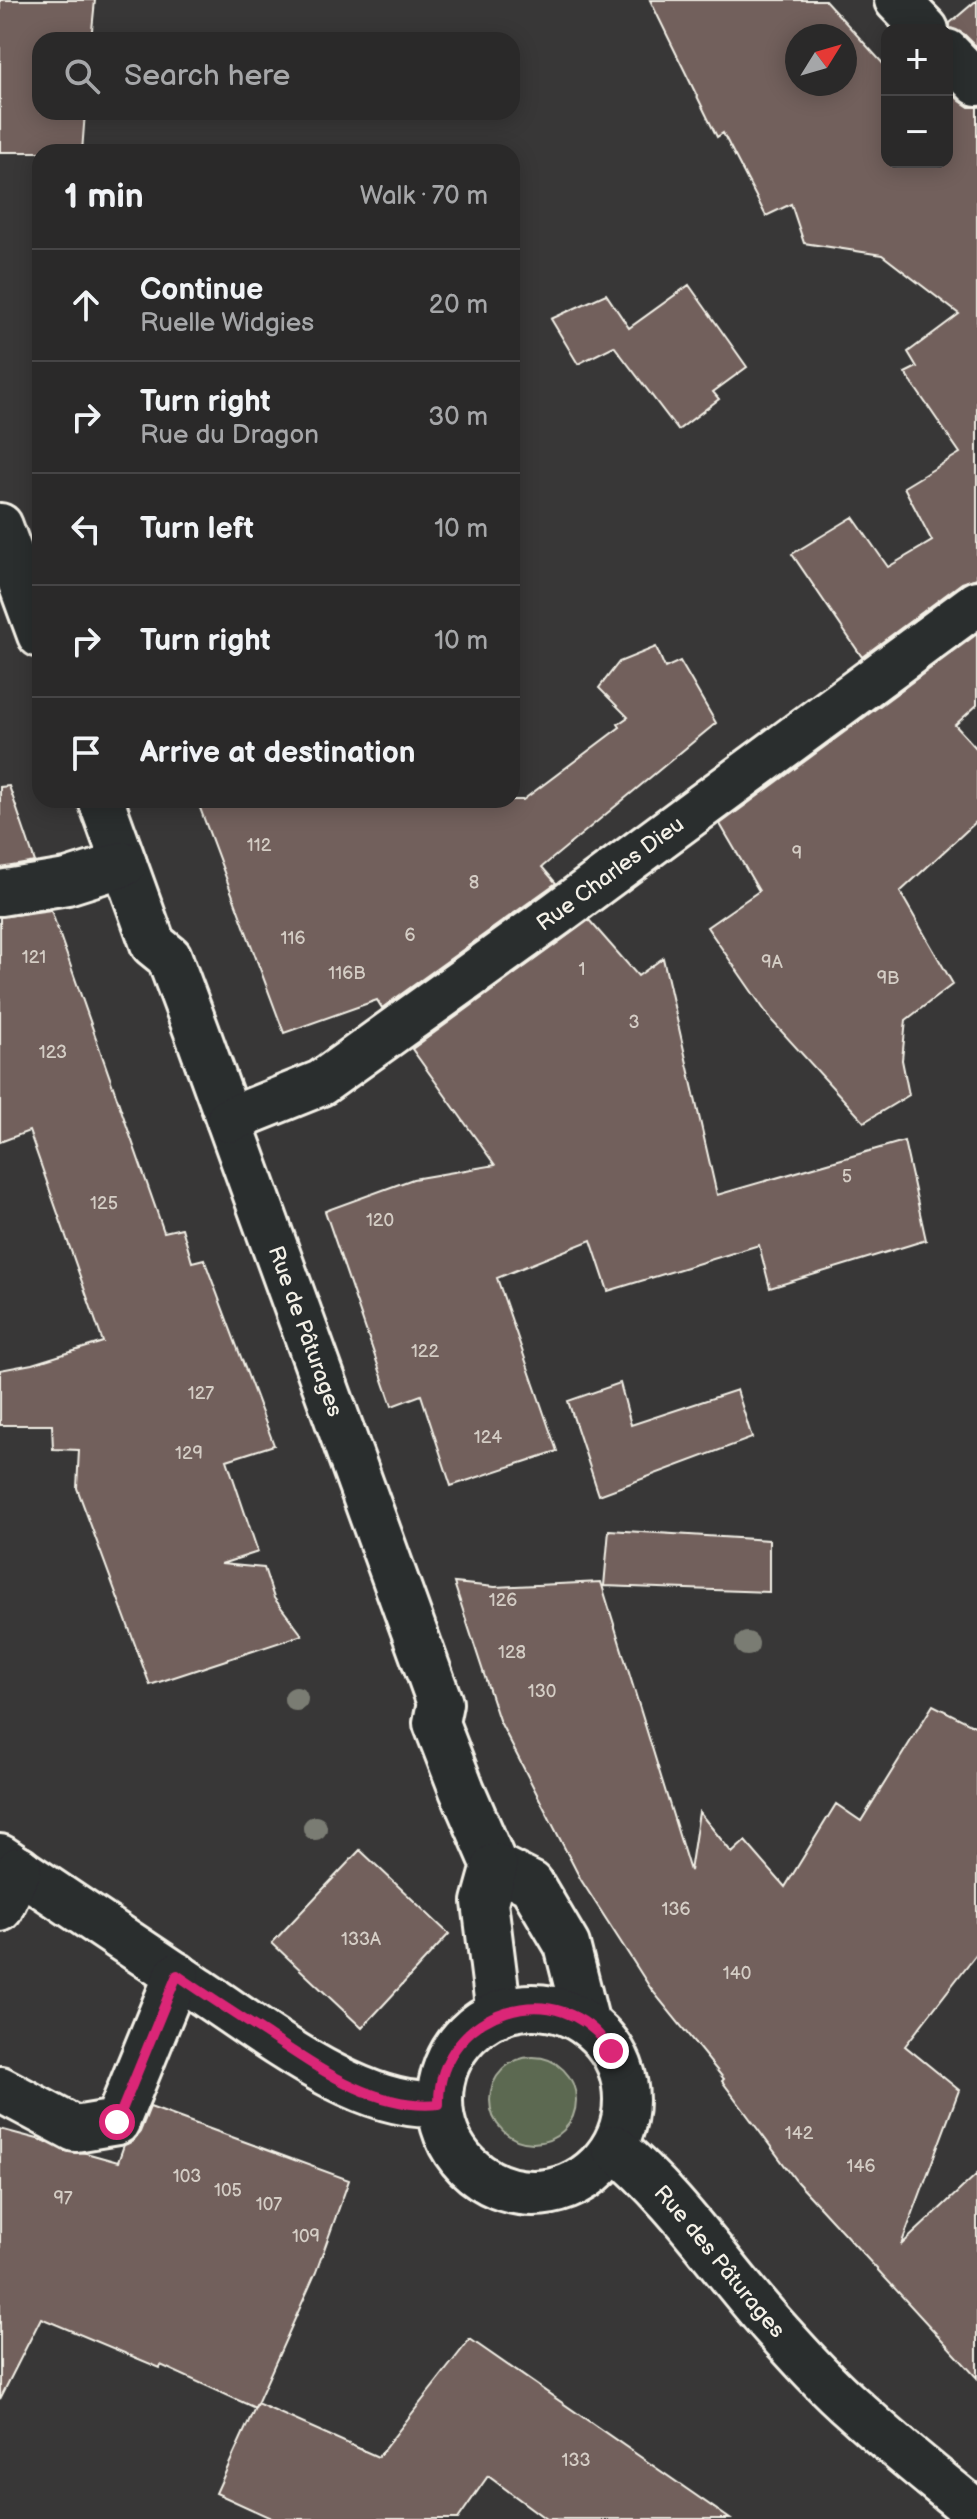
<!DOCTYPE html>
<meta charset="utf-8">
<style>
:root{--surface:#2a2929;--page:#363535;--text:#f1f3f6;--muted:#a5a6a8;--line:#464546}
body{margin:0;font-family:"Balsamiq Sans",sans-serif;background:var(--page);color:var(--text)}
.controls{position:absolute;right:24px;top:24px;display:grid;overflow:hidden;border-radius:16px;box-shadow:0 4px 20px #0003}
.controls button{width:72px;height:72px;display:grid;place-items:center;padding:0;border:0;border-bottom:2px solid var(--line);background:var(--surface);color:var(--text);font:40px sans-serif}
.compass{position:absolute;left:785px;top:24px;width:72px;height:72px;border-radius:50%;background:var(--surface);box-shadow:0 4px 20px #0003;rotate:53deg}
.stop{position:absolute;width:24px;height:24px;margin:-18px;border:6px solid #db2777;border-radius:50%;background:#fff}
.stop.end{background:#db2777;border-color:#fff;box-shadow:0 2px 8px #0008}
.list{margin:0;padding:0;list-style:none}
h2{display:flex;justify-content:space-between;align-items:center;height:104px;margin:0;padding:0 32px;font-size:34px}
h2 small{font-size:26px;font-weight:400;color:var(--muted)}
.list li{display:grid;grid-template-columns:52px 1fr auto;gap:24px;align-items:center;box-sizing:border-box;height:112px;padding:0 32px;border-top:2px solid var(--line)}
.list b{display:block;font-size:30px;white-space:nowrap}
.list p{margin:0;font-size:26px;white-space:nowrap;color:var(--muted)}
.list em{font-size:26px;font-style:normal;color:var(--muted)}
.icon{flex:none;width:44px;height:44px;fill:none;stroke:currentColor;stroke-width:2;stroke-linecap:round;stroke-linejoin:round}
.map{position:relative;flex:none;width:977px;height:2519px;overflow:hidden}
.search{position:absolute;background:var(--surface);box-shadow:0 4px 20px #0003;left:32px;top:32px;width:488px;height:88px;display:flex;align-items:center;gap:20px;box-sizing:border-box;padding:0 28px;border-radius:24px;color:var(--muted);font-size:30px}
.panel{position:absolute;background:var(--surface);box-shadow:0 4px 20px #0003;left:32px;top:144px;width:488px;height:664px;border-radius:24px}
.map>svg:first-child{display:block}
</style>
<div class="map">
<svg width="977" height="2519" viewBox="0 0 977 2519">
<rect width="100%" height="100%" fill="#383737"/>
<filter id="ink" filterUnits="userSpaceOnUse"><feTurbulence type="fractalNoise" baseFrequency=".0125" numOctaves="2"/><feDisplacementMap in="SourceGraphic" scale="16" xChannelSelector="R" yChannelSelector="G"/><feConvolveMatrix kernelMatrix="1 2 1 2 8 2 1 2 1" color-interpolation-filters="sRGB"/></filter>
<g filter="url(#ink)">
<path fill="#5c6951" stroke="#a8ad9c" stroke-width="2" d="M490 2100a43 43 0 1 1 86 0a43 43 0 1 1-86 0Z"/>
<path fill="#72605c" stroke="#f4f1e8" stroke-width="2" fill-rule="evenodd" d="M0,0H95L91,40H40V112H85L82,152H0Z
M650,0H825L887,68V162H947V88L960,101L969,107H977V578L962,583L862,657L792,554L853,517L888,567L932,541L904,487L960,453L905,373L917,367L908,352L959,314L882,255L804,243L791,204L766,216L723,133L717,137ZM797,36H845V84H797Z
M977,0V47L964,34L950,28V23Z
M689,285L747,367L713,392L719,399L678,430L614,346L578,364L551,319L606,294L629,328Z
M977,634V705L955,725L977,749V821L900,892L953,984L906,1020L902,1060L909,1095L864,1122L772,1021L707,927L759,891L720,824Z
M656,647L665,668L680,661L716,723L542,867L556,883L382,1008L377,1000L284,1033L197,800H523L620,727L618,724L628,717L599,688L619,662Z
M9,786L35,862L0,868V787Z
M51,910L164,1232L182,1228L192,1262L204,1259L274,1445L227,1460L258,1552L221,1564L264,1568L274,1598L302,1635L150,1685L77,1488L79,1450L53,1449L52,1425H0V1370L32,1364L103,1342L29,1131L0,1142V917Z
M589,920L638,976L663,958L717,1195L904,1141L926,1240L770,1288L759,1245L608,1291L591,1240L497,1278L557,1451L451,1486L421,1395L392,1406L325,1211L413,1179L495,1165L412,1049Z
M620,1383L631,1425L737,1390L752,1438L599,1495L568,1401Z
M609,1530L769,1540V1592L604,1586Z
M601,1582L690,1871L699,1812L732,1853L745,1841L785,1887L836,1804L861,1821L933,1705L977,1727V1953L905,2046L959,2090L901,2245L977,2174V2378L797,2182L722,2081L724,2079L651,1989L581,1880L499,1720L454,1583L495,1587Z
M360,1850L449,1934L362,2028L272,1943Z
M150,2107L349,2180L316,2272L255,2408L161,2365L160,2368L41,2318L0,2399V2129L45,2141L64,2151L86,2153L118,2162L124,2145L133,2141L140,2132Z
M470,2339L730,2519H546L488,2476L458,2519H273L216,2493L257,2403L378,2457Z"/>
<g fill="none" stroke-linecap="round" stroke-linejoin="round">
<defs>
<g id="minor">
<path d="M897,0L926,30"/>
<path d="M947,52L977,83"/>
<path d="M0,526L40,635"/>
<path id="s1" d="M101,800L153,944L169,957L197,1032L440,1703L436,1723L462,1790L495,1866L531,1884L567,1945L587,2024"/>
<path d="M0,893L67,882L124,864"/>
<path id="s2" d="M229,1120L321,1083L556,914L977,603"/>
<path d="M0,1857C65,1901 131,1945 197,1989C260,2030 361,2112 439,2104"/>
<path d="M495,1866L485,1902L499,2014"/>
<path d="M0,1909L19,1869"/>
<circle cx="533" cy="2100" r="93"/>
<path d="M0,2089L75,2129L117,2122L177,1975"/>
<path id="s3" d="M614,2147C677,2199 721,2268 775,2328C801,2357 827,2386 856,2411C895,2447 936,2479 977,2513"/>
</g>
</defs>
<use href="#minor" stroke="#f4f1e8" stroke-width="50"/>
<use href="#minor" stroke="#2a2d2e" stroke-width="44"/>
</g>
<g fill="#7a7c73">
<circle cx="747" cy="1644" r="12"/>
<circle cx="296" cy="1699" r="12"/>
<circle cx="315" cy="1828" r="12"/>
</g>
</g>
<g fill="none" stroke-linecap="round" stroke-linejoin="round" filter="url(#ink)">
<path stroke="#db2777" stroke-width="10" d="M117,2122L177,1975C206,1995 235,2014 265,2033C315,2066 376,2111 439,2104C437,2010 563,1970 611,2051"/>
</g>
<g text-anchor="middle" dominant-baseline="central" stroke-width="8" stroke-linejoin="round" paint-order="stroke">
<g font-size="18" fill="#d4cdc5">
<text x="259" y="845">112</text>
<text x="797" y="853">9</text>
<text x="474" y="882">8</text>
<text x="410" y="935">6</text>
<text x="293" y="938">116</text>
<text x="34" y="957">121</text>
<text x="772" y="962">9A</text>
<text x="582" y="969">1</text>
<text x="347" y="973">116B</text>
<text x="888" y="978">9B</text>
<text x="634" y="1022">3</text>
<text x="53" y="1052">123</text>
<text x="847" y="1176">5</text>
<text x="104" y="1203">125</text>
<text x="380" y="1220">120</text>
<text x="425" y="1351">122</text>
<text x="201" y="1393">127</text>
<text x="488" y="1437">124</text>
<text x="189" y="1453">129</text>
<text x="503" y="1600">126</text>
<text x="512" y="1652">128</text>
<text x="542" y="1691">130</text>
<text x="676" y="1909">136</text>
<text x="361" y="1939">133A</text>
<text x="737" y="1973">140</text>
<text x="799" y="2133">142</text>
<text x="861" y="2166">146</text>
<text x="187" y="2176">103</text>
<text x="228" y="2190">105</text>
<text x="63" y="2198">97</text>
<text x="269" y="2204">107</text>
<text x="306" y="2236">109</text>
<text x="576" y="2460">133</text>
</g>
<g font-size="22" fill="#f4f1e8" stroke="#2a2d2e">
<text stroke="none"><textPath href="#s2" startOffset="456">Rue Charles Dieu</textPath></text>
<text stroke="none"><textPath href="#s1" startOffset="572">Rue de Pâturages</textPath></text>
<text stroke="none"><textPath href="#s3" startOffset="156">Rue des Pâturages</textPath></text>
</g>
</g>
</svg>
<div class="controls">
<button>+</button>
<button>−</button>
</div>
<svg class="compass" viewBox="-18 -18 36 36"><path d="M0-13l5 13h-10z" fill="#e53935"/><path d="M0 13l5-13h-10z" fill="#a5a6a8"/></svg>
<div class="stop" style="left:117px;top:2122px"></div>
<div class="stop end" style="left:611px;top:2051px"></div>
<div class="search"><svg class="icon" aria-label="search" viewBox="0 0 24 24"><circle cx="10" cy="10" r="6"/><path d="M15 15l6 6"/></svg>Search here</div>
<section class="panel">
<h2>1 min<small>Walk · 70 m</small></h2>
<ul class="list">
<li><svg class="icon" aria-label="ahead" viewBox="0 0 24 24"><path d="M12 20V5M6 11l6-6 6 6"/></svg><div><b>Continue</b><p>Ruelle Widgies</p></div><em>20 m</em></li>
<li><svg class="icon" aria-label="right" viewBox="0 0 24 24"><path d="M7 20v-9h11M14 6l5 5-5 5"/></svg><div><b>Turn right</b><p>Rue du Dragon</p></div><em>30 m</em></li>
<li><svg class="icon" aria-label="left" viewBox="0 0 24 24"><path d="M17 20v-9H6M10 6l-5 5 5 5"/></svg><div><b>Turn left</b></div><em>10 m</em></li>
<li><svg class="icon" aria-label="right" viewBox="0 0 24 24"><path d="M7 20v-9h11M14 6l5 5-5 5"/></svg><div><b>Turn right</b></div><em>10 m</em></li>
<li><svg class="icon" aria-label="arrive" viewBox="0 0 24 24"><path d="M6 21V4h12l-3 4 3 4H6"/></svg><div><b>Arrive at destination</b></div></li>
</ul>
</section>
</div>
